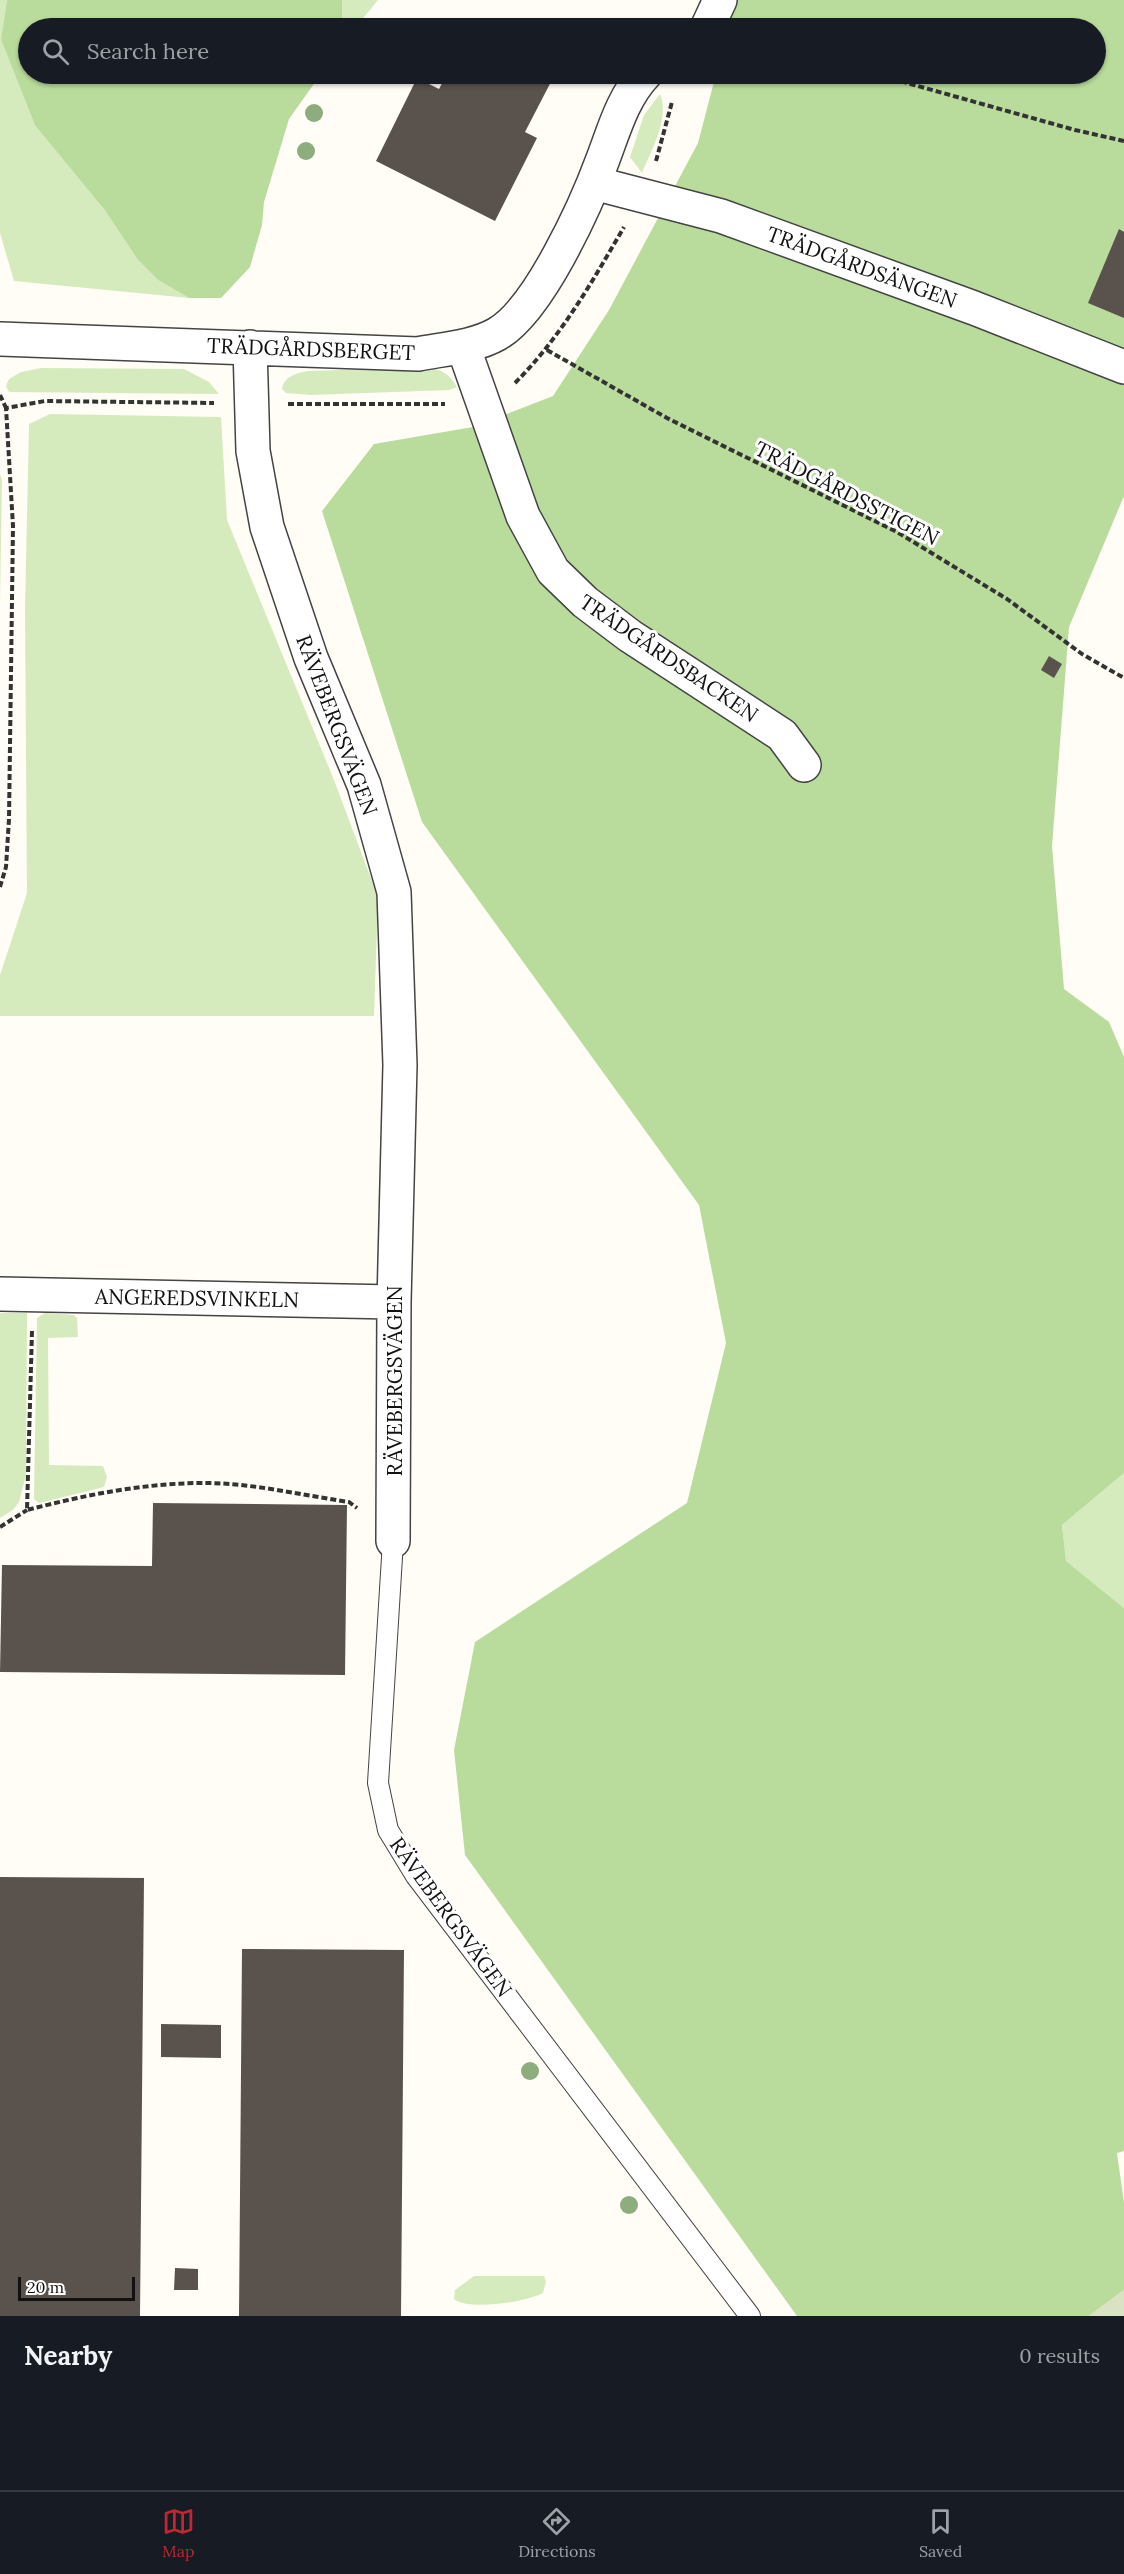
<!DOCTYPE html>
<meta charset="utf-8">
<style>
:root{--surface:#171b24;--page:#242831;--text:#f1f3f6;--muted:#9ea1a6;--line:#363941;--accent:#c4262e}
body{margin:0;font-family:Lora,serif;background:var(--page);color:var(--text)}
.scale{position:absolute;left:18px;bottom:15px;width:117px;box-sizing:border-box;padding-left:6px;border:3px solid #111;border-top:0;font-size:16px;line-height:21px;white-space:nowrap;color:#111;-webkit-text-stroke:4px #fff;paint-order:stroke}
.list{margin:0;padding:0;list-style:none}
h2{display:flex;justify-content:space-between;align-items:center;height:78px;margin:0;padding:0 24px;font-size:26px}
h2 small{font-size:20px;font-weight:400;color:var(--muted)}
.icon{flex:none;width:33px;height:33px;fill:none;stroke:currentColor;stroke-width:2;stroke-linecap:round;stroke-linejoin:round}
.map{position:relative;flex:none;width:1124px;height:2316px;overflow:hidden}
.search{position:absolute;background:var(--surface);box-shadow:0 2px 4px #0004;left:18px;right:18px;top:18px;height:66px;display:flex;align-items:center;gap:15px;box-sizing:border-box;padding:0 21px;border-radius:33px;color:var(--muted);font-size:22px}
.sheet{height:174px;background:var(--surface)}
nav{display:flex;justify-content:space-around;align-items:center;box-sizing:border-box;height:84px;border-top:2px solid var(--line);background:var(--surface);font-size:16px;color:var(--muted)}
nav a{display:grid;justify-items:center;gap:3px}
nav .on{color:var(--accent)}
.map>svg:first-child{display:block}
</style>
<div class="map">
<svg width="1124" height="2316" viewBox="0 0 1124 2316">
<rect width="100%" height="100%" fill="#fffdf5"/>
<path fill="#d5ebbd" d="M0,0H7L1,39L104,209L138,260L158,280L189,298L14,281L0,233Z
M342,0H378L355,28H342Z
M660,94C670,118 651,151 642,173L630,157L644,115Z
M41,368L184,369L209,382L219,394L9,392L6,386L9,379L21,372Z
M400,368C426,368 443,363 457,387L449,390L311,395L286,393L282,389C284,376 297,373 308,371Z
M50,414L221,417L227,520L332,775L378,897L374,1016H0V975L27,893L25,610L29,424Z
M0,474L2,480L0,605Z
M0,1313H27L26,1475L19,1502L13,1510L0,1518Z
M45,1313L74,1315L77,1318L78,1337L48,1338L49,1465L103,1466L107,1477L104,1487L39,1503L34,1499L37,1318Z
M1124,1473V1608L1066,1561L1062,1525Z
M474,2276H544L546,2282L543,2293C526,2302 469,2311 454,2299L455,2290Z"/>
<path fill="#b9dc9c" d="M7,0H342V28H28V74H321L289,119L264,202L262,225L250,267L221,298H189L158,280L138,260L104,209L35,125L1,39Z
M735,0H1124V496L1069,627L1052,846L1064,989L1109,1022L1124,1057V1473L1062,1525L1066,1561L1124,1608V2151L1117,2153L1124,2203V2290L1089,2316H797L465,1855L454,1750L475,1642L687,1503L726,1343L699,1205L422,822L322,511L374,444L473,427L553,396L609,310L698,143L716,74H1096V28H728Z"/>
<path fill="#d9e3c4" d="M1124,2290V2316H1089Z"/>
<path fill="#5a524d" d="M447,74H555L525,132L537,138L495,221L376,161L417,78L439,89Z
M1119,229L1124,232V318L1088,303Z
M1049,656L1062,664L1054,678L1041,670Z
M153,1503L347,1505L345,1675L0,1672L2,1565L152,1566Z
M0,1877L144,1878L140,2316H0Z
M242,1949L404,1950L401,2316H239Z
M161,2024L221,2025V2058L161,2057Z
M175,2268L198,2269V2290H174Z"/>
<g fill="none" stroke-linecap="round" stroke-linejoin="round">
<defs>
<path id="service" d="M393,1541L378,1783L388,1830L416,1876L750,2316"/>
<path id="minor" d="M707,28L720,0
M594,183L721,216L974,308L1124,367
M0,339L418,354C444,349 474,347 497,334C539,310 586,205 603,159C614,130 623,97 645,74
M463,346L523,516L553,571L585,602L630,636L782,735L804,765
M250,347L253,451L267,527L311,658L364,785L394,892L400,1065L394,1302L393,1541
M0,1294L394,1302"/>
</defs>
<use href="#service" stroke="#444" stroke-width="22"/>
<use href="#minor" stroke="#444" stroke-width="36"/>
<path stroke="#333" stroke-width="4" stroke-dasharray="6 3" stroke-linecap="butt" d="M875,74L1075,130L1124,141
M656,161L672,102
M547,350L667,418L897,532L1007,599L1082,654L1124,678
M515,383C561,337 592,282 624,227
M0,395L6,408
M288,404H445
M0,887L6,867L9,819L13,526L6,408L45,401L214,403
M32,1331L27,1510C85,1495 144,1483 204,1483C252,1483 301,1495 349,1502L357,1508
M0,1527L27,1510"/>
<use href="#service" stroke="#fff" stroke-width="20"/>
<use href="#minor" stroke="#fff" stroke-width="33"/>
</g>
<g fill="#8dad7f">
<circle cx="314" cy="113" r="9"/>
<circle cx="306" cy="151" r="9"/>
<circle cx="530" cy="2071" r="9"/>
<circle cx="629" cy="2205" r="9"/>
</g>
<g text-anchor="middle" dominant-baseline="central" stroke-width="6" stroke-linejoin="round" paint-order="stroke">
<g font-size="21" fill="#111" stroke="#fff">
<text transform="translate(862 267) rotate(20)">TRÄDGÅRDSÄNGEN</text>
<text transform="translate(311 349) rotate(2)">TRÄDGÅRDSBERGET</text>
<text transform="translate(847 493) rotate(27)">TRÄDGÅRDSSTIGEN</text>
<text transform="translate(669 658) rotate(34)">TRÄDGÅRDSBACKEN</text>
<text transform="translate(337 725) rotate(69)">RÄVEBERGSVÄGEN</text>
<text transform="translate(197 1298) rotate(1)">ANGEREDSVINKELN</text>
<text transform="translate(394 1381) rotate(-90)">RÄVEBERGSVÄGEN</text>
<text transform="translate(451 1917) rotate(54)">RÄVEBERGSVÄGEN</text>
</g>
</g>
</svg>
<div class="scale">20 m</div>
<div class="search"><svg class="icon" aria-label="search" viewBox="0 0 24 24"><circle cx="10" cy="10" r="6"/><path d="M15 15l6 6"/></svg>Search here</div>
</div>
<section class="sheet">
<h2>Nearby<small>0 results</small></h2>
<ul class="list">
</ul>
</section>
<nav>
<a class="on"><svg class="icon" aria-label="map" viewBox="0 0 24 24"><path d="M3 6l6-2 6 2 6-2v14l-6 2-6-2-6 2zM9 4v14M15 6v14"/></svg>Map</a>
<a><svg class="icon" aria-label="directions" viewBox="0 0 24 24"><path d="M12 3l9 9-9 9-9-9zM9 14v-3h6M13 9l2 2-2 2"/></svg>Directions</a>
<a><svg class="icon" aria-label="saved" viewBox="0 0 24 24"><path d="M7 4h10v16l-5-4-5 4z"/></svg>Saved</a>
</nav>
